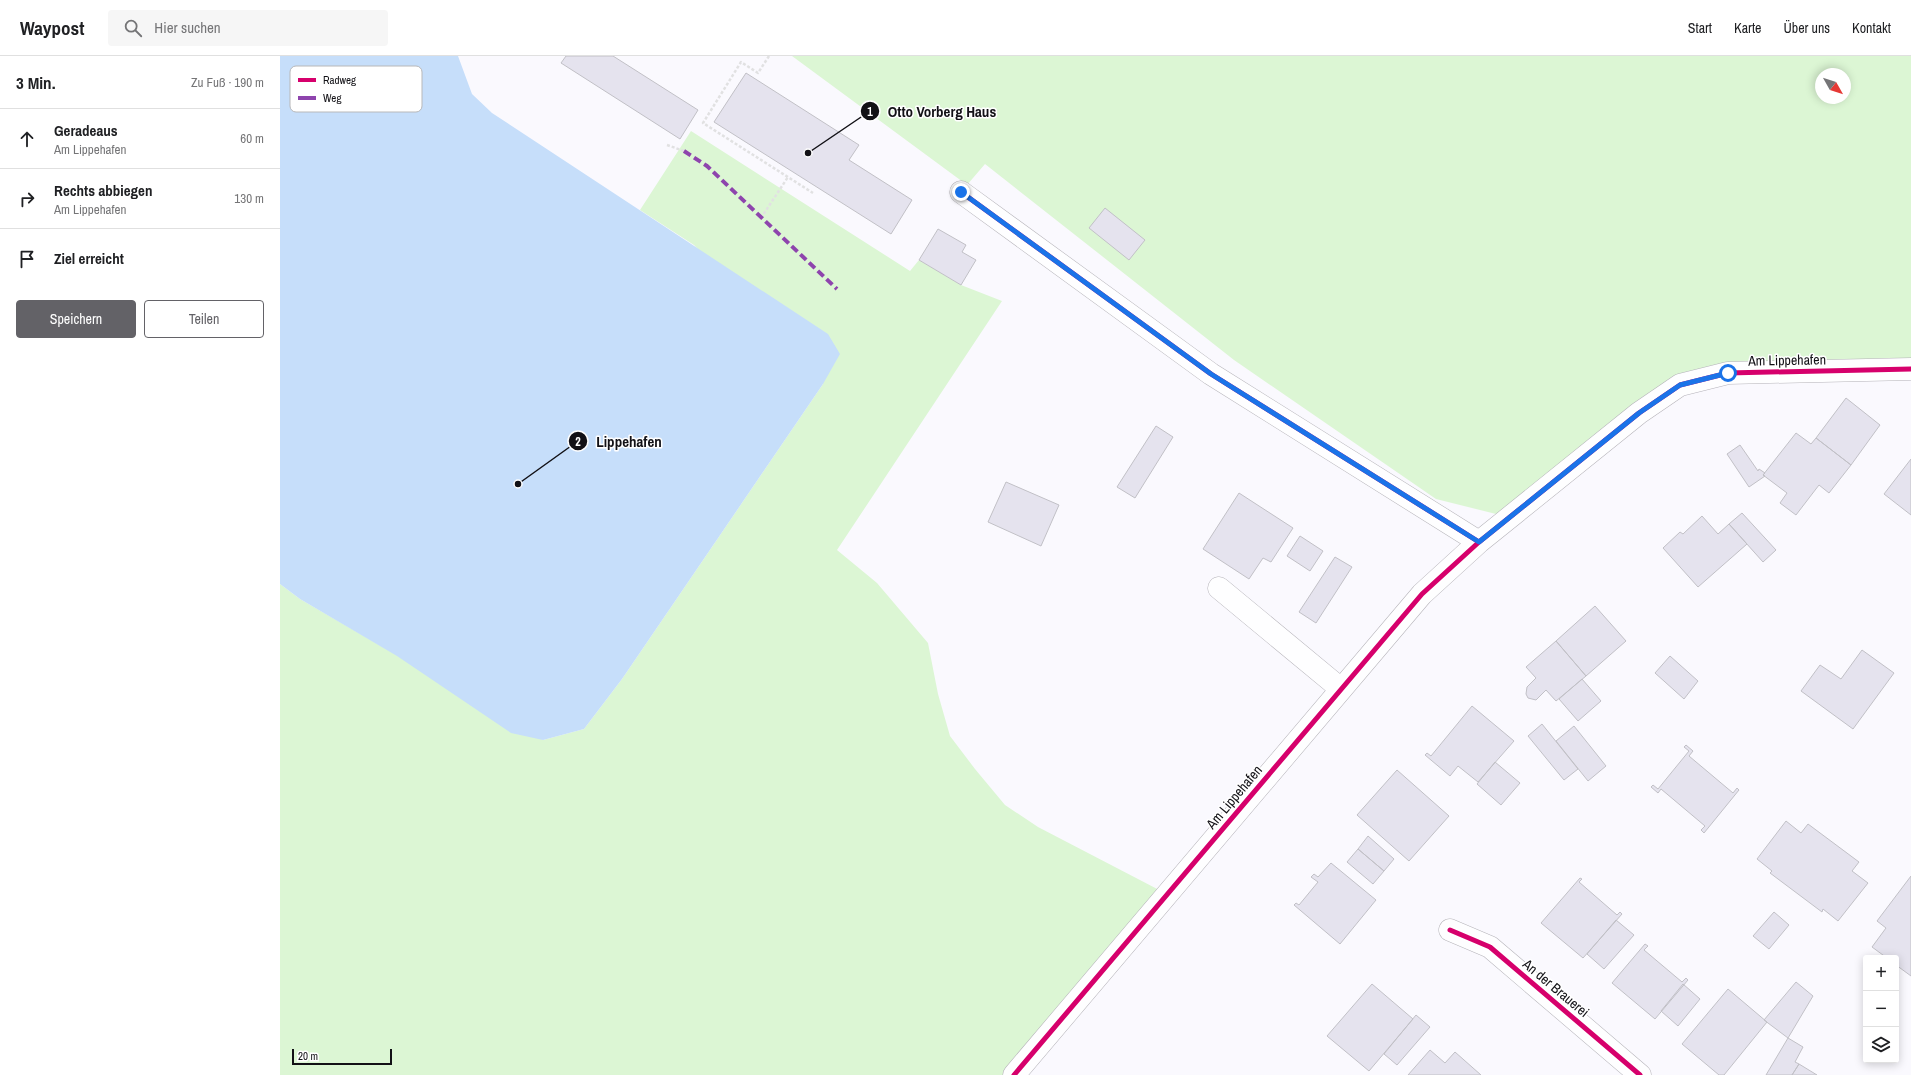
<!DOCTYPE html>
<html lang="de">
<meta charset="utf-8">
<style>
:root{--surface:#fff;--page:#f6f6f6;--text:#202124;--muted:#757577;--line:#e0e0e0;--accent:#636267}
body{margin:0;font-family:"Archivo Narrow",sans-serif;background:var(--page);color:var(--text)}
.controls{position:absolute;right:12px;bottom:12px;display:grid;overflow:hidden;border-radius:4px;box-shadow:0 2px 10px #0003}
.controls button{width:36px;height:36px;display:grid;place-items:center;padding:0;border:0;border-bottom:1px solid var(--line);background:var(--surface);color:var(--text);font:20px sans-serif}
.compass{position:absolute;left:1535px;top:12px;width:36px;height:36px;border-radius:50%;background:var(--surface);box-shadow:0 2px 10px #0003;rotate:129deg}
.scale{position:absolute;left:12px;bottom:10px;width:100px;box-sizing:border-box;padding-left:4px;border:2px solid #121116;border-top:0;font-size:11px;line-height:14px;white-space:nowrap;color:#121116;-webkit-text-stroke:3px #fff;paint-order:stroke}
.stop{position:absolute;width:12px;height:12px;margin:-9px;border:3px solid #1a73e8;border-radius:50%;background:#fff}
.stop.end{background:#1a73e8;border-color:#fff;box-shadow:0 1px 4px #0008}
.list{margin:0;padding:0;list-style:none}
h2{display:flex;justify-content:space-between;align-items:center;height:52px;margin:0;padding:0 16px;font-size:17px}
h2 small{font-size:13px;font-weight:400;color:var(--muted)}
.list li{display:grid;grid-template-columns:26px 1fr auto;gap:12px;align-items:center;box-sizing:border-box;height:60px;padding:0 16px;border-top:1px solid var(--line)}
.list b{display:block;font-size:15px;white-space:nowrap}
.list p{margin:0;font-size:13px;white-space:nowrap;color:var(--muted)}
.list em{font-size:13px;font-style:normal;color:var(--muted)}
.actions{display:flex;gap:8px;padding:12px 16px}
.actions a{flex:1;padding:9px 0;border:1px solid var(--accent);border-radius:4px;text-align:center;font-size:14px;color:var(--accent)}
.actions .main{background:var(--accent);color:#fff}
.icon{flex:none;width:22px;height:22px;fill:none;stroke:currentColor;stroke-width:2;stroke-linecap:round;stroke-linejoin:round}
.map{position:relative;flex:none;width:1631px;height:1019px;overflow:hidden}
header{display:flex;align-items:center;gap:24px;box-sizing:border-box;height:56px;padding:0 20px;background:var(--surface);border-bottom:1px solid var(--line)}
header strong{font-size:19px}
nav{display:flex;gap:22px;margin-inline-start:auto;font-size:14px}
.search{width:280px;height:36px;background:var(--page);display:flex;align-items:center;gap:10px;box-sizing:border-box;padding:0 14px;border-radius:4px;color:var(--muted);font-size:15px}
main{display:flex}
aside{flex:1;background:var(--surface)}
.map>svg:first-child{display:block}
</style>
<header>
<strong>Waypost</strong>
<div class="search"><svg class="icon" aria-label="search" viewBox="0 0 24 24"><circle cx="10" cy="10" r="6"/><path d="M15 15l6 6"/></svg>Hier suchen</div>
<nav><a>Start</a><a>Karte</a><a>Über uns</a><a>Kontakt</a></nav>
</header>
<main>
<aside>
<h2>3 Min.<small>Zu Fuß · 190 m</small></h2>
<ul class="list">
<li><svg class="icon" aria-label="ahead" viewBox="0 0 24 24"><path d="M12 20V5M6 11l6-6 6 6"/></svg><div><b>Geradeaus</b><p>Am Lippehafen</p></div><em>60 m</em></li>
<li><svg class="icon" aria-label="right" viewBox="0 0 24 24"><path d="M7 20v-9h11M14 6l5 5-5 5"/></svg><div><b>Rechts abbiegen</b><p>Am Lippehafen</p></div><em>130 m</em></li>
<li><svg class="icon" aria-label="arrive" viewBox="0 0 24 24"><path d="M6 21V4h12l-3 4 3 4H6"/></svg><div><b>Ziel erreicht</b></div></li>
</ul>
<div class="actions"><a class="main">Speichern</a><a>Teilen</a></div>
</aside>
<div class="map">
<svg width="1631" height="1019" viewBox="0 0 1631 1019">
<rect width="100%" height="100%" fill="#faf9fe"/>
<path fill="#dcf6d4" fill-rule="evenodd" d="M512,0H1631V309L1399,325L1224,460L1156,443L954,304L705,108L687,129ZM1541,18H1565V42H1541Z
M411,75L630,215L639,204L681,229L722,245L557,494L597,527L648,587L658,638L670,680L695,713L725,749L758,771L883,836L729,1019H0V528L20,543L263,684L304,673L342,623L543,328L414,189L360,154Z"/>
<path fill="#c6defa" d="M0,0H178L192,38L212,57L548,278L560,298L543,328L342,623L304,673L263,684L231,677L117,600L20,543L0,528Z"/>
<path fill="#e5e3ee" stroke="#c1c0c6" d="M286,0H333L418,54L400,83L281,7Z
M466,17L579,89L569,104L632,144L611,178L434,66Z
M825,152L865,184L849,204L809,172Z
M658,173L686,189L682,196L696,204L681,229L639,204Z
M1566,342L1600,369L1571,409L1536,382Z
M876,370L893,381L855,442L837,431Z
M1516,377L1531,388L1536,382L1571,409L1549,437L1539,429L1516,459L1500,447L1507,437L1483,419Z
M1460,389L1478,415L1479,413L1485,417L1483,419L1485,420L1469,431L1447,398Z
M1631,403V459L1604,438Z
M726,426L779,449L761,490L708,466Z
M959,437L1013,472L991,506L983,502L969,523L923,493Z
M1462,457L1496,494L1483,506L1449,468Z
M1422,460L1438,478L1449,468L1467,488L1418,531L1383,492L1400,476L1403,478Z
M1020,480L1043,495L1030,515L1007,500Z
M1055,501L1072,511L1036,567L1019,556Z
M1315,550L1346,585L1306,620L1276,585Z
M1276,585L1306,620L1276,645L1266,634L1256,644L1248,642L1246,638L1247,631L1256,622L1246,611Z
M1582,594L1614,617L1573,673L1521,635L1540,609L1561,623Z
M1390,600L1418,625L1404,643L1375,617Z
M1302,623L1321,645L1298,665L1279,643Z
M1192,650L1234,685L1198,726L1178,710L1170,720L1145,699L1147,697L1151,700Z
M1262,668L1298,713L1284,724L1248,680Z
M1294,670L1326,710L1308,725L1276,685Z
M1406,689L1413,695L1409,700L1453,737L1457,732L1459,734L1424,777L1421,774L1425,770L1381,733L1378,737L1371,731L1373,729L1378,733L1409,695L1404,691Z
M1215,706L1240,727L1221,749L1197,728Z
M1117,714L1169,760L1129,805L1077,759Z
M1506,765L1521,777L1528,768L1579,806L1572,815L1588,827L1558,865L1543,853L1542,856L1490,817L1492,815L1477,803Z
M1088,780L1114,803L1104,815L1078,793Z
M1078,793L1104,815L1093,828L1067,806Z
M1051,807L1096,844L1060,888L1014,849L1016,847L1019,849L1038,826L1031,821L1034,818L1038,821Z
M1631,820V920L1616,909V902H1607L1592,891L1606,872L1597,865Z
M1300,822L1302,823L1299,826L1337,859L1340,856L1342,858L1303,902L1261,867Z
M1494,856L1509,869L1489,893L1473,880Z
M1336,864L1354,879L1324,913L1307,898Z
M1365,888L1368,890L1364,894L1402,926L1406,922L1408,924L1375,963L1332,927Z
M1516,926L1533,940L1508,982L1484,964Z
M1092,928L1133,963L1089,1015L1047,980Z
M1403,928L1420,943L1398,970L1381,955Z
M1448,933L1487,966L1444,1019H1439L1402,988Z
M1136,959L1150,971L1117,1009L1104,998Z
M1508,982L1523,991L1515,1006L1519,1008L1512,1019H1486Z
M1150,994L1165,1007L1175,996L1201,1019H1128Z
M1519,1008L1537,1019H1512Z"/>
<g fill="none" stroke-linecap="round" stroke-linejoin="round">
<defs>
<path id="minor" d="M681,136L931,318L1199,486
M939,532L1061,633
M1170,874L1210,891L1360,1019
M734,1019L1142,538L1199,486L1359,357L1400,329L1448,317L1631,313"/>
</defs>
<use href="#minor" stroke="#b5b3b9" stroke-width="23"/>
<path stroke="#e1e1e2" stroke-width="2.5" stroke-dasharray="3 2" stroke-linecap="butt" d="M489,0L478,17L461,6L423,67L533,137
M387,89L404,95
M481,162L508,121"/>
<use href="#minor" stroke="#fefeff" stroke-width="22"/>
<path stroke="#8e44ad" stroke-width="4" stroke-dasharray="8 4" stroke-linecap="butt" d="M404,95L427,110L557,233"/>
<defs>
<path id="cycleway" d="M681,136L931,318L1199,486
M1170,874L1210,891L1360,1019
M734,1019L1142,538L1199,486L1359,357L1400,329L1448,317L1631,313"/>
</defs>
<use href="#cycleway" stroke="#fff" stroke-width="8"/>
<use href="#cycleway" stroke="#d6006c" stroke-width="5"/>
</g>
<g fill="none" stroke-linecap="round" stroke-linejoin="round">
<path stroke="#1a73e8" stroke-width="5" d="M681,136L931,318L1199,486L1359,357L1400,329L1448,317"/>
</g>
<g text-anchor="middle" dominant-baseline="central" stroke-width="3" stroke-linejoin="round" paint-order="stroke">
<g font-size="14" fill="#121116" stroke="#fff">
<text transform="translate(1507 304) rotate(-1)">Am Lippehafen</text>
<text transform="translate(954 741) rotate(-50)">Am Lippehafen</text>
<text transform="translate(1276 932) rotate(40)">An der Brauerei</text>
</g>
</g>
<rect x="10" y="10" width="132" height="46" rx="6" fill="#fff" stroke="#b8b8b9" stroke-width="1"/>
<rect x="18" y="22" width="18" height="4" fill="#d6006c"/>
<rect x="18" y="40" width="18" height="4" fill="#8e44ad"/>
<g font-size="11" fill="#121116">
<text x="43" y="28">Radweg</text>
<text x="43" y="46">Weg</text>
</g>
<path fill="none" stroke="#121116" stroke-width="1.5" d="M528 97L590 55M238 428L298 385"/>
<g fill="#121116" stroke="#fff" stroke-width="1.5">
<circle cx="528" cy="97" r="4"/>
<circle cx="238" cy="428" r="4"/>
<circle cx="590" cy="55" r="10"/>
<circle cx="298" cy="385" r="10"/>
</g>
<g font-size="12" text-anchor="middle" font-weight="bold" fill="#fff">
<text x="590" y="60">1</text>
<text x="298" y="390">2</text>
</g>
<g font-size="15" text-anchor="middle" font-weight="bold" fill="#121116" stroke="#fff" stroke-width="3" stroke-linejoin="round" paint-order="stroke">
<text x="662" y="61">Otto Vorberg Haus</text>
<text x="349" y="391">Lippehafen</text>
</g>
</svg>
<div class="controls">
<button>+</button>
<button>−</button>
<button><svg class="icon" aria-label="layers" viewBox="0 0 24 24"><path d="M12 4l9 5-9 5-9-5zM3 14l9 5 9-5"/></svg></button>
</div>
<svg class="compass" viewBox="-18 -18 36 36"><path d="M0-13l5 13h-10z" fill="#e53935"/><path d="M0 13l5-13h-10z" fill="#757577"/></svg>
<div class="scale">20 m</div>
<div class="stop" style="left:1448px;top:317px"></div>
<div class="stop end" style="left:681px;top:136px"></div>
</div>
</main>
